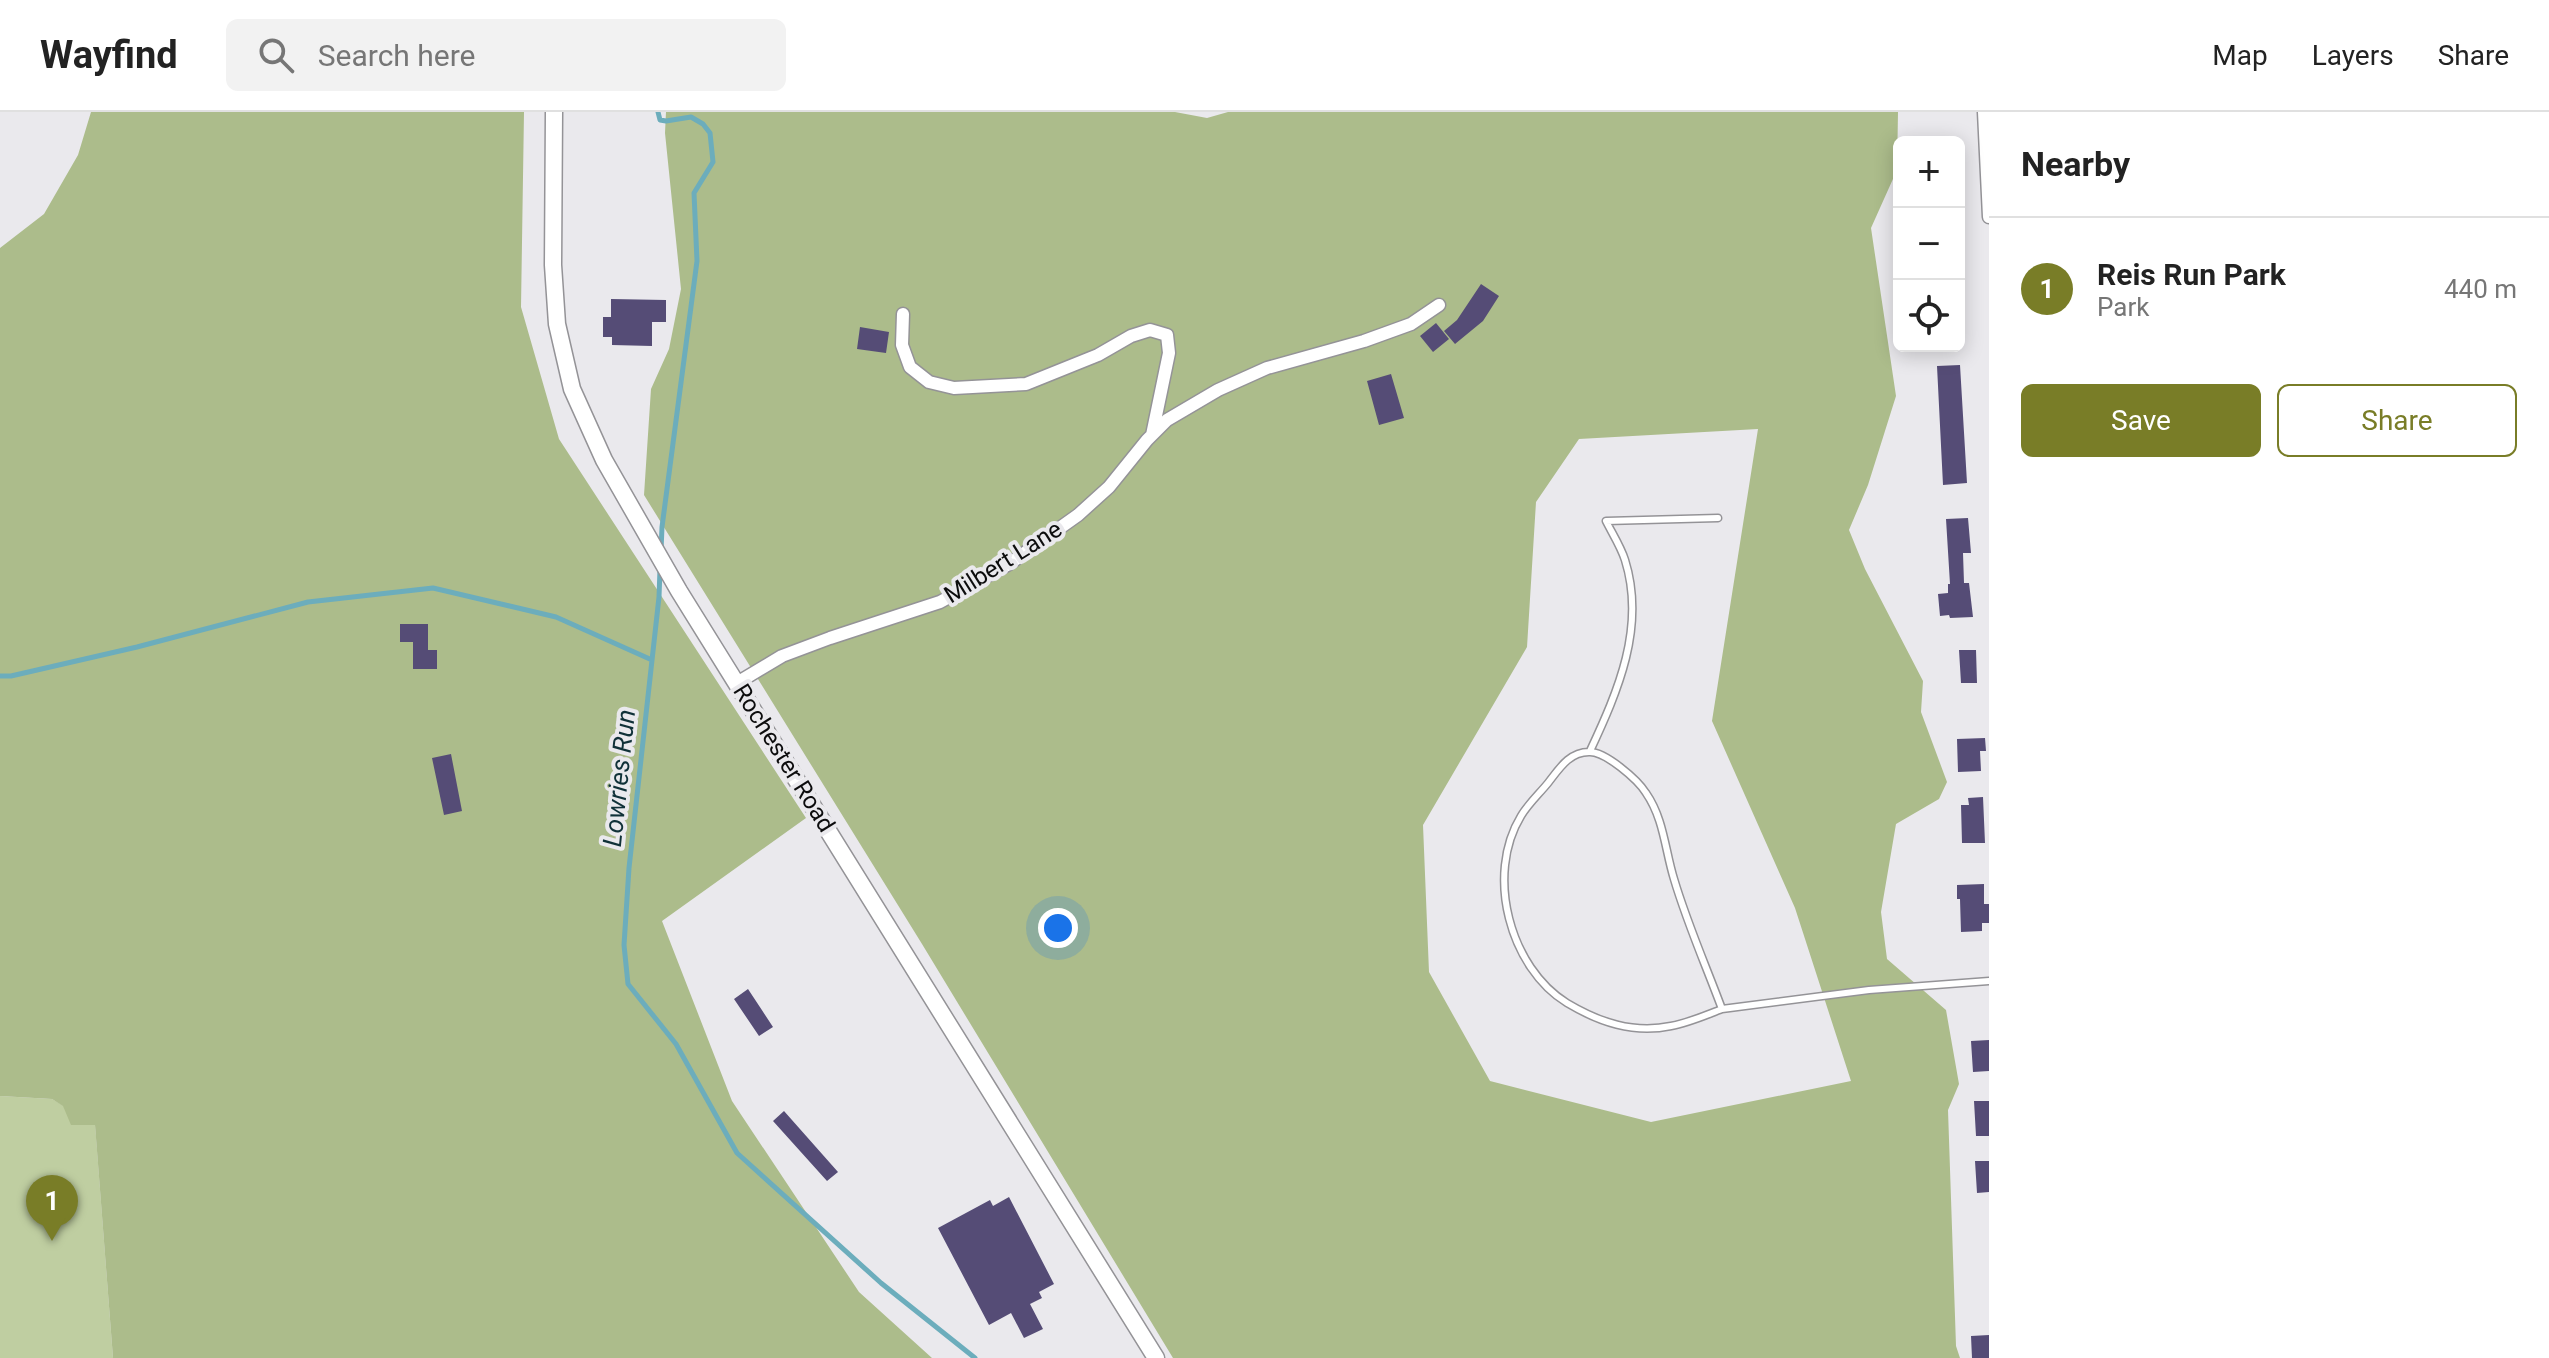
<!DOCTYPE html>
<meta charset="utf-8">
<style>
:root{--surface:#fff;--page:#f2f2f2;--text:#222;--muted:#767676;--line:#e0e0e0;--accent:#797d27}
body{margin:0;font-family:Roboto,sans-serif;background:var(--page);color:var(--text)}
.controls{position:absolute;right:24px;top:24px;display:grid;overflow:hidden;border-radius:12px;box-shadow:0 4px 20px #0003}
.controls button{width:72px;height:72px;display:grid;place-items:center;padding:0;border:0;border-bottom:2px solid var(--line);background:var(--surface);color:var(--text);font:40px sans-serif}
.you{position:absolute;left:1058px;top:816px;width:28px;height:28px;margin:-20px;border:6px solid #fff;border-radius:50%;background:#1a73e8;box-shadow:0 0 0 12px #1a73e833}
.badge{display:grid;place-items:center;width:52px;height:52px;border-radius:50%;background:var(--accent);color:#fff;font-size:26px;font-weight:700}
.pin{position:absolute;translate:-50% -66px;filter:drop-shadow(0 2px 4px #0008)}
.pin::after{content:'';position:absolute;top:42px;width:28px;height:24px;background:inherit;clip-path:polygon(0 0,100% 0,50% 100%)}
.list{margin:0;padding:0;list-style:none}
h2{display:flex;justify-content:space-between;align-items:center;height:104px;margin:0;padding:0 32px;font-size:34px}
h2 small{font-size:26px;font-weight:400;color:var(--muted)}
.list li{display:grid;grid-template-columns:52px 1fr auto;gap:24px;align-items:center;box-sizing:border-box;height:144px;padding:0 32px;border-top:2px solid var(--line)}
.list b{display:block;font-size:30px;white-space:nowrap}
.list p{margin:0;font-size:26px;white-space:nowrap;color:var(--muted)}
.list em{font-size:26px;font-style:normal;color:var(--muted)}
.actions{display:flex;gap:16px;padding:24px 32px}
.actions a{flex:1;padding:18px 0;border:2px solid var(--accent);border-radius:12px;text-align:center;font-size:28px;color:var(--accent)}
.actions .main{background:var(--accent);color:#fff}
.icon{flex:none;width:44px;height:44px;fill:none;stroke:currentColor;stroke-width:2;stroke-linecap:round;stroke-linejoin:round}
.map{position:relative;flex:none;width:1989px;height:1246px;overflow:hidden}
header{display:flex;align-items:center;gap:48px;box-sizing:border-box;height:112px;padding:0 40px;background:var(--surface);border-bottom:2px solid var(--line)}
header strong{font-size:38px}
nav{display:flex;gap:44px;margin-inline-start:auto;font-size:28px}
.search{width:560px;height:72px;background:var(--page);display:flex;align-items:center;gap:20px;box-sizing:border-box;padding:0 28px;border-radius:12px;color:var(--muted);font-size:30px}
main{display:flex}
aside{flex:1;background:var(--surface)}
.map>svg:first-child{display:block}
</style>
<header>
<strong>Wayfind</strong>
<div class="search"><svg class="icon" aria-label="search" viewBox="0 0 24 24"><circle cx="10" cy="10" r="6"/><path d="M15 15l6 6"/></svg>Search here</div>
<nav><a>Map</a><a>Layers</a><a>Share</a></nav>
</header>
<main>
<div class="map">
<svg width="1989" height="1246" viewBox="0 0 1989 1246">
<rect width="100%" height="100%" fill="#eae9ed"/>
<path fill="#bfcea1" d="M0,984L52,987L95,1012L113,1246H0Z"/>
<path fill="#acbc8b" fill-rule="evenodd" d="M91,0H524L521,195L559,327L806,706L662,809L732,989L859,1180L932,1246H113L95,1013H71L63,994L52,987L0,984V136L44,102L78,43Z
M666,0H1175L1207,6L1228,0H1898L1897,58L1871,116L1896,284L1868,373L1849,418L1865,457L1923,569L1921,600L1947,670L1939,687L1896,712L1881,800L1887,847L1946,898L1959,972L1948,998L1956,1234L1960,1246H1173L922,832L644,383L651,277L669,237L681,177L665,21ZM1758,317L1712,609L1795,796L1851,969L1651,1010L1490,969L1429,860L1423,713L1527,535L1536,390L1579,327Z"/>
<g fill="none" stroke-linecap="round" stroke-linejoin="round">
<path stroke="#6cadbc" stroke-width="5" d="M658,0L660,8L666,9L691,5L703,12L710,21L713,50L694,81L697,149L662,415L661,439
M660,457L659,485L629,756L624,833L628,872L676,932L737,1041L881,1171L975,1246
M0,564H11L137,535L308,490L433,476L556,505L652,548"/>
</g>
<path fill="#554c76" d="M1481,172L1499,184L1483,209L1455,232L1444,219L1457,208Z
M611,187L666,188V210H652V234L612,233V225H603V205H611Z
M1436,211L1449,227L1433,240L1420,224Z
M860,215L889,220L886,241L857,237Z
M1960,253L1967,371L1943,373L1937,254Z
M1391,262L1404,306L1379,313L1367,269Z
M1968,406L1971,441H1963L1964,471H1969L1973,505L1950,506L1949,503L1940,504L1938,482L1948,481V472H1950L1946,407Z
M400,512H428V538H437V557H413V530H400Z
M1959,538H1976L1977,571H1961Z
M1985,626L1986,639H1980L1981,659L1958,660L1957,627Z
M451,642L462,699L444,703L432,646Z
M1983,685L1985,731H1962L1961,693H1969L1968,686Z
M1984,772V792H1989V811H1982V819L1961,820L1960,787H1957V773Z
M748,877L773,915L759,924L734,887Z
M1989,928V959L1973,960L1971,929Z
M1974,989H1989V1024H1976Z
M784,999L838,1060L827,1069L773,1009Z
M1975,1049H1989V1080L1977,1081Z
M1009,1085L1054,1172L1039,1180L1042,1186L1030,1192L1043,1217L1024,1226L1011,1201L989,1213L938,1116L990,1088L993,1094Z
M1989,1223V1246H1972L1971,1224Z"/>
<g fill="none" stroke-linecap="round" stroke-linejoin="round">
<defs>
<path id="service" d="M1590,639C1618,579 1646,515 1625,448C1621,435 1612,421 1606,409L1718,406
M1722,897C1706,903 1688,911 1671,914C1633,922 1599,910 1567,891C1510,856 1485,763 1521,704C1528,692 1539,682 1548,671C1559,657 1569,640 1589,640C1605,639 1638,668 1646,681C1664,707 1665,738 1674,767C1687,811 1706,854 1722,897L1869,878L1989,869"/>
<path id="minor" d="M1984,0L1989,105
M903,202L902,233L910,255L929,270L954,276L1026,272L1098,243L1131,224L1150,218L1167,223L1169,241L1152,323
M737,571L782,544L830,526L940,490L1009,452L1078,403L1109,375L1147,328L1167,308L1218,278L1267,256L1364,229L1411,212L1439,193"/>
<path id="tertiary" d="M554,0L553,153L557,212L572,277L604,348L679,479L1156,1246"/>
</defs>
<use href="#service" stroke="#949397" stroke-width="9"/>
<use href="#minor" stroke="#949397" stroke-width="15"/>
<use href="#tertiary" stroke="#949397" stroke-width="19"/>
<use href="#service" stroke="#fff" stroke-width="6"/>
<use href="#minor" stroke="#fff" stroke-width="12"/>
<use href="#tertiary" stroke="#fff" stroke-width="16"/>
</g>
<g text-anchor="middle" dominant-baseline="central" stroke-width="8" stroke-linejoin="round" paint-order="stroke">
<g font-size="24" fill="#0c0c0d" stroke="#eae9ed">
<text transform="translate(1003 450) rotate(-32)">Milbert Lane</text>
<text transform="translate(784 646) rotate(58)">Rochester Road</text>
</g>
<g font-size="26" font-style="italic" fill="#103138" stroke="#eae9ed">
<text transform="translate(619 666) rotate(-84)">Lowries Run</text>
</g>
</g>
</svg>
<div class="controls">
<button>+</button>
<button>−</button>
<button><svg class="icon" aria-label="locate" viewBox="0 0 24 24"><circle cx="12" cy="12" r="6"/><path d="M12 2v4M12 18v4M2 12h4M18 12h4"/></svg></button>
</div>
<div class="you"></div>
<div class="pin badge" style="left:52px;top:1129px">1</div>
</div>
<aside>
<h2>Nearby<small></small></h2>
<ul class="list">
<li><span class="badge">1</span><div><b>Reis Run Park</b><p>Park</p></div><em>440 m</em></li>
</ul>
<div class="actions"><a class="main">Save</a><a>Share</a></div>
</aside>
</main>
